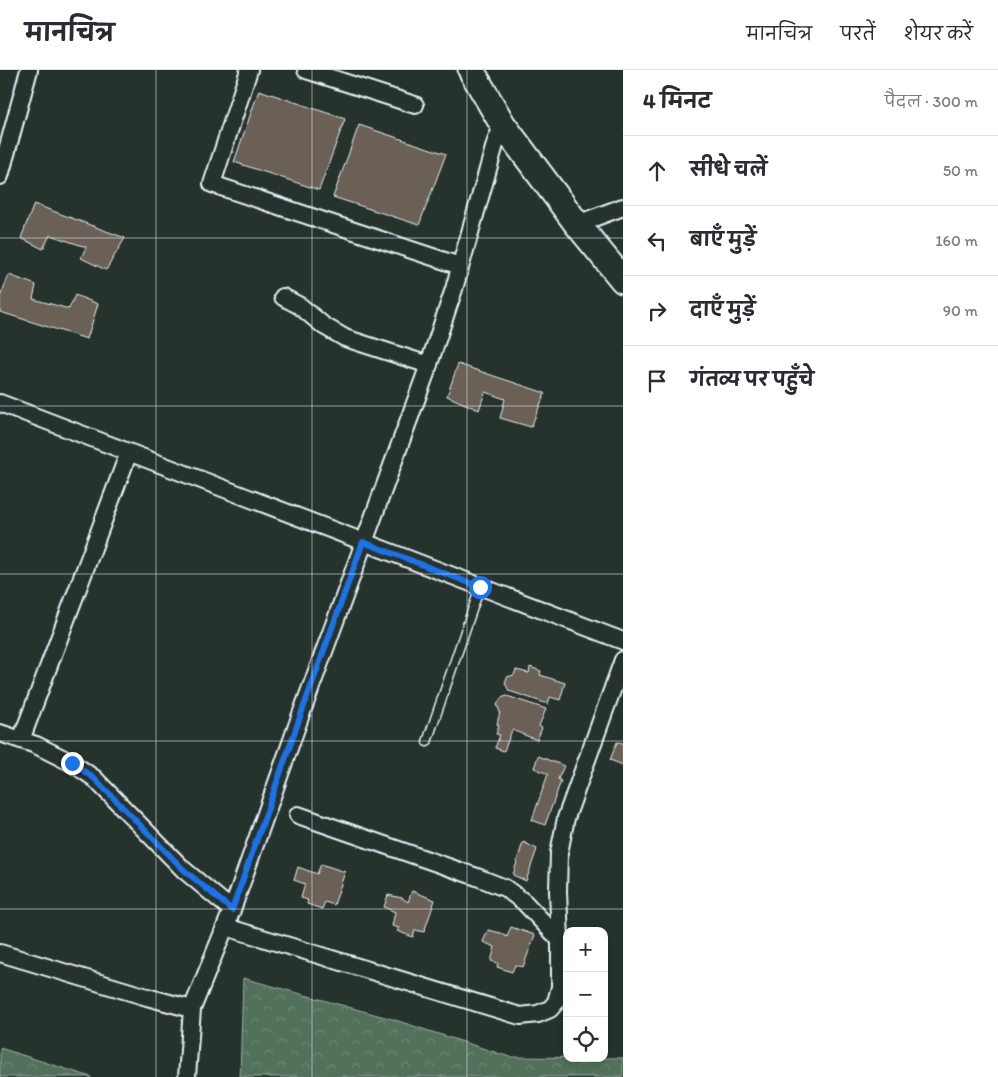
<!DOCTYPE html>
<html lang="hi">
<meta charset="utf-8">
<style>
:root{--surface:#fff;--page:#f7f7f7;--text:#2b2b33;--muted:#7c7c81;--line:#e1e1e2}
body{margin:0;font-family:Itim,"Playpen Sans Deva",sans-serif;background:var(--page);color:var(--text)}
.controls{position:absolute;right:15px;bottom:15px;display:grid;overflow:hidden;border-radius:10px;box-shadow:0 2px 8px #0003}
.controls button{width:45px;height:45px;display:grid;place-items:center;padding:0;border:0;border-bottom:1px solid var(--line);background:var(--surface);color:var(--text);font:25px sans-serif}
.stop{position:absolute;width:15px;height:15px;margin:-11px;border:4px solid #1a73e8;border-radius:50%;background:#fff}
.stop.end{background:#1a73e8;border-color:#fff;box-shadow:0 1px 5px #0008}
.list{margin:0;padding:0;list-style:none}
h2{display:flex;justify-content:space-between;align-items:center;height:65px;margin:0;padding:0 20px;font-size:21px}
h2 small{font-size:16px;font-weight:400;color:var(--muted)}
.list li{display:grid;grid-template-columns:32px 1fr auto;gap:15px;align-items:center;box-sizing:border-box;height:70px;padding:0 20px;border-top:1px solid var(--line)}
.list b{display:block;font-size:19px;white-space:nowrap}
.list em{font-size:16px;font-style:normal;color:var(--muted)}
.icon{flex:none;width:28px;height:28px;fill:none;stroke:currentColor;stroke-width:2;stroke-linecap:round;stroke-linejoin:round}
.map{position:relative;flex:none;width:623px;height:1007px;overflow:hidden}
header{display:flex;align-items:center;gap:30px;box-sizing:border-box;height:70px;padding:0 25px;background:var(--surface);border-bottom:1px solid var(--line)}
header strong{font-size:24px}
nav{display:flex;gap:28px;margin-inline-start:auto;font-size:18px}
main{display:flex}
aside{flex:1;background:var(--surface)}
.map>svg:first-child{display:block}
</style>
<header>
<strong>मानचित्र</strong>
<nav><a>मानचित्र</a><a>परतें</a><a>शेयर करें</a></nav>
</header>
<main>
<div class="map">
<svg width="623" height="1007" viewBox="0 0 623 1007">
<defs>
<pattern id="forest-crowns" width="20" height="18" patternUnits="userSpaceOnUse" patternTransform="scale(1.25)"><rect width="20" height="18" fill="#51715a"/><path d="M2 6a3 3 0 1 1 6 0M12 15a3 3 0 1 1 6 0" fill="none" stroke="#6a8672"/></pattern>
</defs>
<rect width="100%" height="100%" fill="#26332d"/>
<filter id="ink" filterUnits="userSpaceOnUse"><feTurbulence type="fractalNoise" baseFrequency=".02" numOctaves="2"/><feDisplacementMap in="SourceGraphic" scale="10" xChannelSelector="R" yChannelSelector="G"/><feConvolveMatrix kernelMatrix="1 2 1 2 8 2 1 2 1" color-interpolation-filters="sRGB"/></filter>
<g filter="url(#ink)">
<path fill="url(#forest-crowns)" stroke="#9cb1a9" d="M243,908L392,949L510,987L623,988V1007H240Z
M0,978L91,1007H0Z"/>
<path fill="#6b6055" stroke="#e8f1f8" d="M259,20L345,49L319,120L234,92Z
M359,55L446,84L419,155L333,127Z
M34,134L125,168L106,200L81,188L86,177L50,165L43,179L21,168Z
M9,205L36,215L33,229L69,239L75,225L98,234L87,269L0,242V227Z
M458,294L545,323L531,357L500,348L505,329L485,322L479,340L447,326Z
M530,597L541,601L540,605L565,613L560,630L550,627L548,634L509,621L505,613L507,607L514,605L516,600L529,603Z
M507,626L546,639L539,656L542,658L537,670L512,660L504,681L495,678L500,665L496,664L499,656L497,654L500,642L497,635L501,628Z
M617,672L623,673V695L610,690Z
M538,686L564,696L558,709L561,711L545,755L532,750L548,704L534,698Z
M523,772L537,779L526,811L513,805Z
M321,794L345,802L334,835L325,832L322,839L307,834L308,830L301,828L305,814L294,810L298,797L317,804Z
M412,821L435,830L424,862L415,860L413,867L397,861L399,858L392,856L395,842L384,837L388,825L402,828L408,832Z
M511,857L535,865L523,897L515,895L512,902L497,897L498,893L491,891L495,877L483,872L488,860L501,863L507,867Z"/>
<g fill="none" stroke-linecap="round" stroke-linejoin="round">
<defs>
<path id="lane" d="M427,672L480,517"/>
<path id="street" d="M249,0L212,114L460,196
M306,0L415,35
M0,106L29,0
M577,154L623,137
M283,227L300,236L324,256L345,268L429,295
M0,333L623,571
M0,663L36,675L72,693L94,708L184,800L232,840
M21,670L129,382
M298,745L477,807L505,818L524,832L560,870
M226,857L520,946L538,944L550,939L556,932L560,917V870L558,821L559,783L566,748L623,590
M0,883L147,927L192,939
M187,1007L192,939L232,840L299,650L426,303L454,219L496,71L503,55"/>
<path id="primary" d="M471,0L503,55L577,154L623,210"/>
</defs>
<use href="#lane" stroke="#e8f1f8" stroke-width="11"/>
<use href="#street" stroke="#e8f1f8" stroke-width="20"/>
<use href="#primary" stroke="#e8f1f8" stroke-width="29"/>
<use href="#lane" stroke="#26332d" stroke-width="8"/>
<use href="#street" stroke="#26332d" stroke-width="16"/>
<use href="#primary" stroke="#26332d" stroke-width="25"/>
</g>
</g>
<g fill="none" stroke-linecap="round" stroke-linejoin="round" filter="url(#ink)">
<path stroke="#1a73e8" stroke-width="6" d="M72,693L94,708L184,800L232,840L299,650L363,472L480,517"/>
</g>
<path fill="none" stroke="#e8f1f8" stroke-width="1" stroke-opacity="0.55" d="M156,0V1007M312,0V1007M467,0V1007M0,168H623M0,336H623M0,504H623M0,671H623M0,839H623"/>
</svg>
<div class="controls">
<button>+</button>
<button>−</button>
<button><svg class="icon" aria-label="locate" viewBox="0 0 24 24"><circle cx="12" cy="12" r="6"/><path d="M12 2v4M12 18v4M2 12h4M18 12h4"/></svg></button>
</div>
<div class="stop" style="left:480px;top:517px"></div>
<div class="stop end" style="left:72px;top:693px"></div>
</div>
<aside>
<h2>4 मिनट<small>पैदल · 300 m</small></h2>
<ul class="list">
<li><svg class="icon" aria-label="ahead" viewBox="0 0 24 24"><path d="M12 20V5M6 11l6-6 6 6"/></svg><div><b>सीधे चलें</b></div><em>50 m</em></li>
<li><svg class="icon" aria-label="left" viewBox="0 0 24 24"><path d="M17 20v-9H6M10 6l-5 5 5 5"/></svg><div><b>बाएँ मुड़ें</b></div><em>160 m</em></li>
<li><svg class="icon" aria-label="right" viewBox="0 0 24 24"><path d="M7 20v-9h11M14 6l5 5-5 5"/></svg><div><b>दाएँ मुड़ें</b></div><em>90 m</em></li>
<li><svg class="icon" aria-label="arrive" viewBox="0 0 24 24"><path d="M6 21V4h12l-3 4 3 4H6"/></svg><div><b>गंतव्य पर पहुँचे</b></div></li>
</ul>
</aside>
</main>
